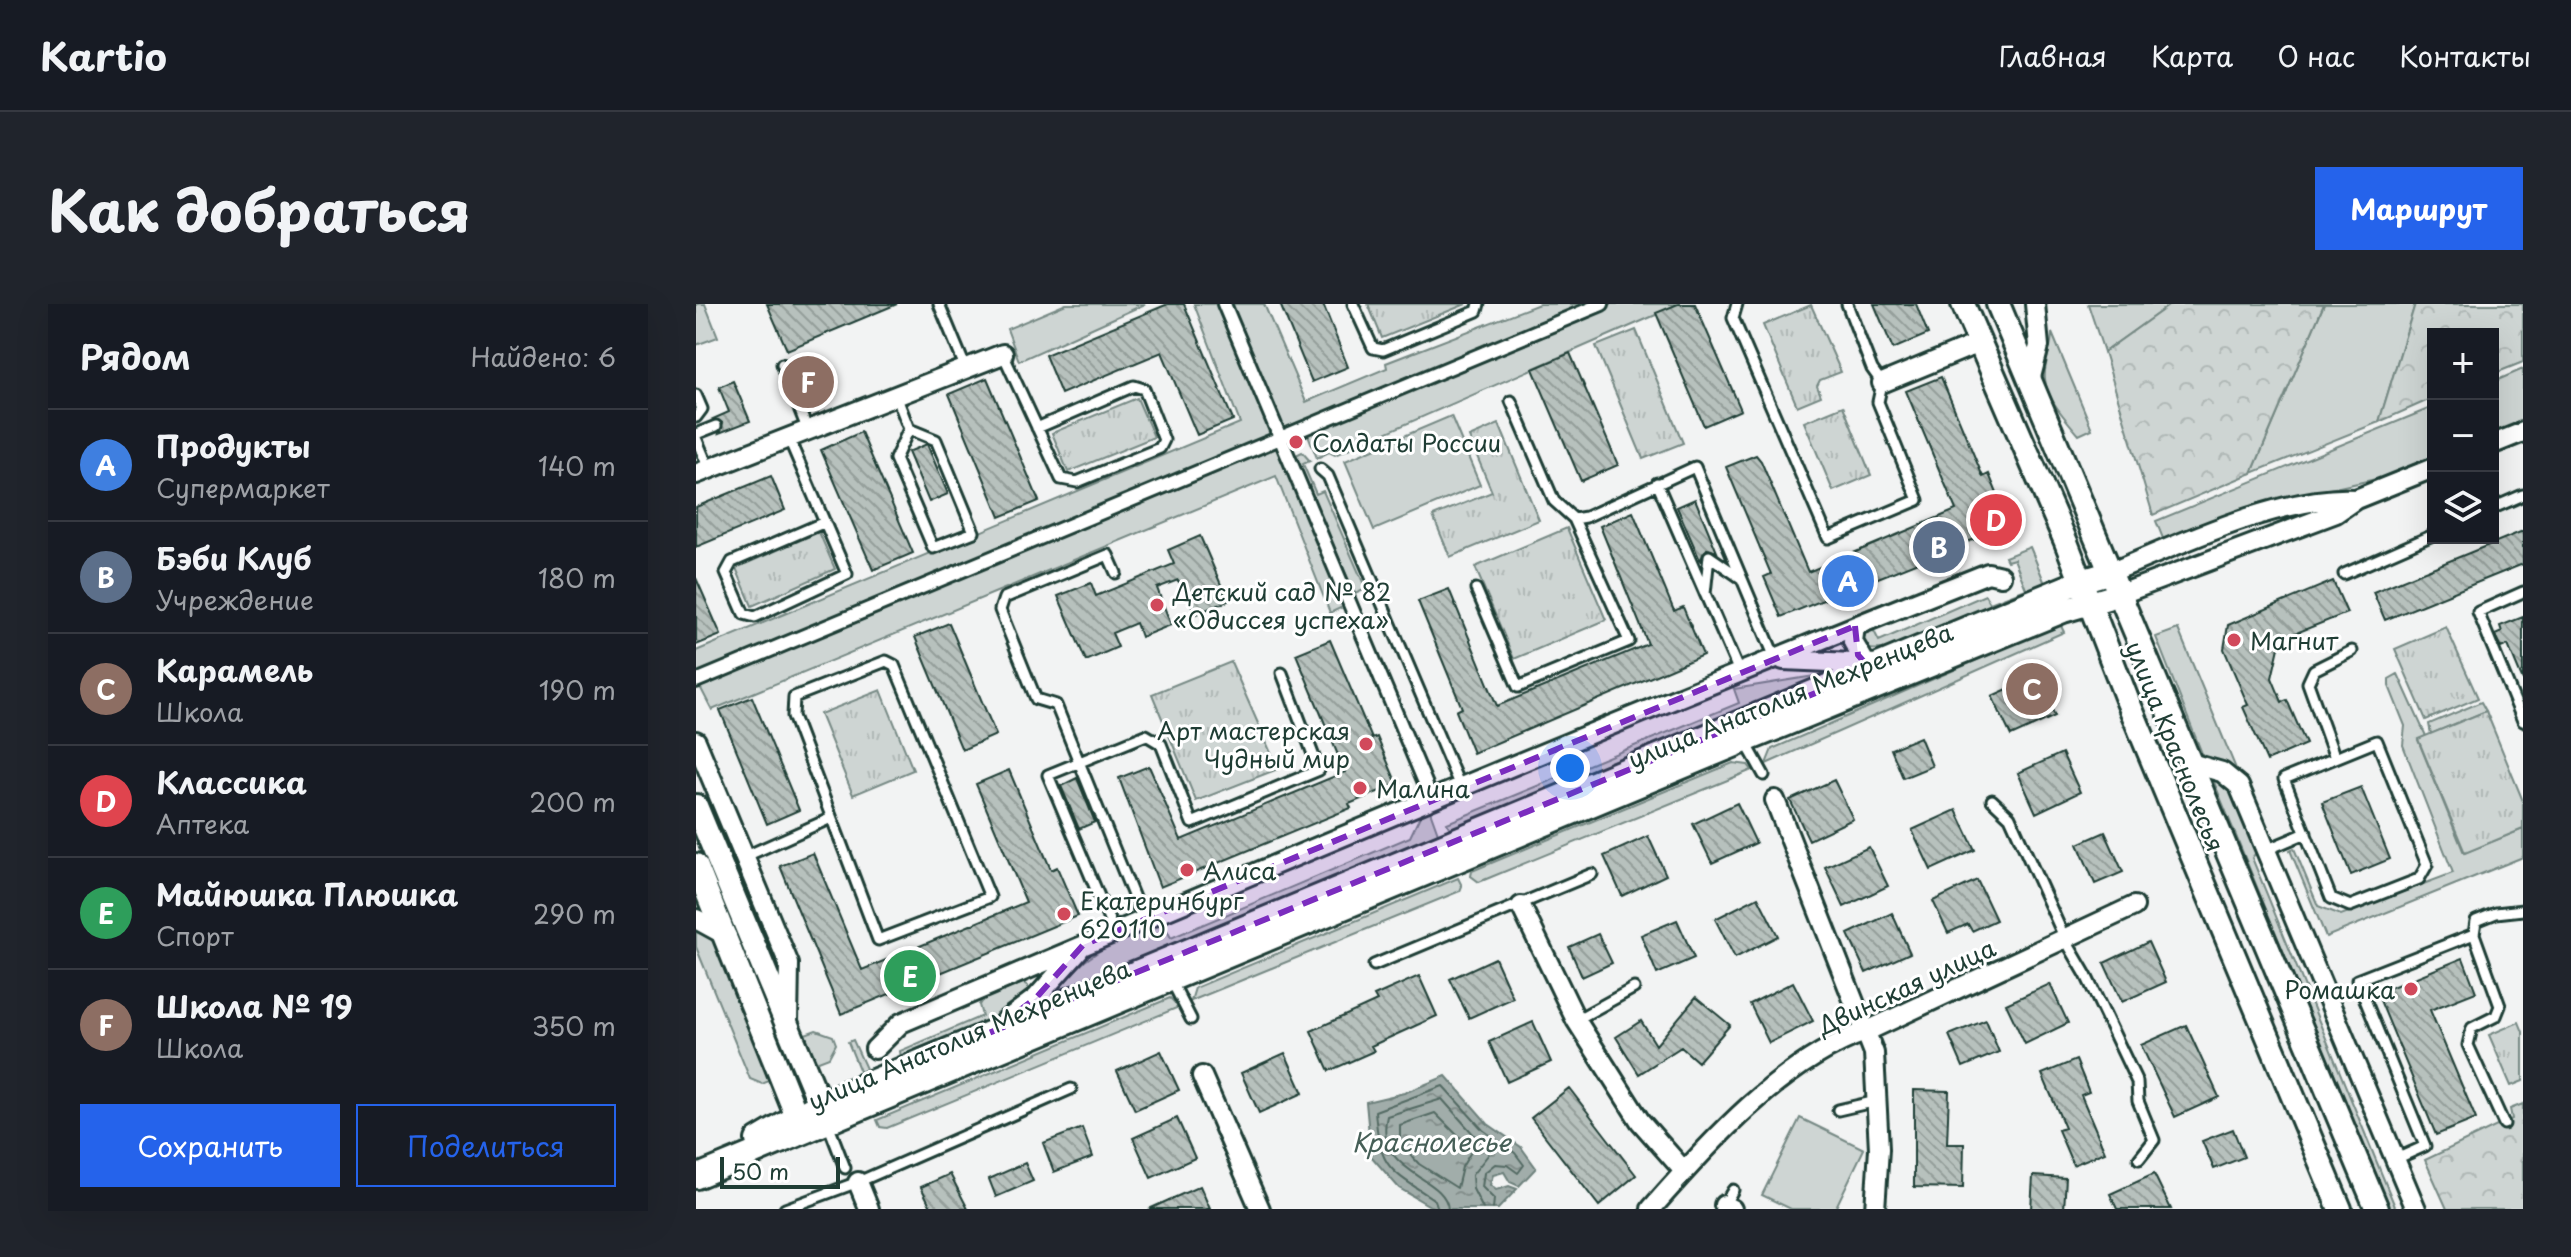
<!DOCTYPE html>
<html lang="ru">
<meta charset="utf-8">
<style>
:root{--surface:#171b24;--page:#20242c;--text:#f1f3f6;--muted:#9ea1a6;--line:#363941;--accent:#2563eb}
body{margin:0;font-family:"Playpen Sans",sans-serif;background:var(--page);color:var(--text)}
.controls{position:absolute;right:24px;top:24px;display:grid;overflow:hidden;border-radius:0px;box-shadow:0 8px 32px #0002}
.controls button{width:72px;height:72px;display:grid;place-items:center;padding:0;border:0;border-bottom:2px solid var(--line);background:var(--surface);color:var(--text);font:40px sans-serif}
.scale{position:absolute;left:24px;bottom:20px;width:120px;box-sizing:border-box;padding-left:8px;border:4px solid #1f3d34;border-top:0;font-size:22px;line-height:28px;white-space:nowrap;color:#1f3d34;-webkit-text-stroke:6px #fff;paint-order:stroke}
.you{position:absolute;left:874px;top:464px;width:28px;height:28px;margin:-20px;border:6px solid #fff;border-radius:50%;background:#1a73e8;box-shadow:0 0 0 12px #1a73e833}
.badge{display:grid;place-items:center;width:52px;height:52px;border-radius:50%;background:var(--accent);color:#fff;font-size:26px;font-weight:700}
.pin{position:absolute;translate:-50% -50%;border:4px solid #fff;box-shadow:0 2px 8px #0006}
.list{margin:0;padding:0;list-style:none}
h2{display:flex;justify-content:space-between;align-items:center;height:104px;margin:0;padding:0 32px;font-size:34px}
h2 small{font-size:26px;font-weight:400;color:var(--muted)}
.list li{display:grid;grid-template-columns:52px 1fr auto;gap:24px;align-items:center;box-sizing:border-box;height:112px;padding:0 32px;border-top:2px solid var(--line)}
.list b{display:block;font-size:30px;white-space:nowrap}
.list p{margin:0;font-size:26px;white-space:nowrap;color:var(--muted)}
.list em{font-size:26px;font-style:normal;color:var(--muted)}
.actions{display:flex;gap:16px;padding:24px 32px}
.actions a{flex:1;padding:18px 0;border:2px solid var(--accent);border-radius:0px;text-align:center;font-size:28px;color:var(--accent)}
.actions .main{background:var(--accent);color:#fff}
.icon{flex:none;width:44px;height:44px;fill:none;stroke:currentColor;stroke-width:2;stroke-linecap:round;stroke-linejoin:round}
.map{position:relative;flex:none;width:1827px;height:905px;overflow:hidden;border-radius:0px}
header{display:flex;align-items:center;gap:48px;box-sizing:border-box;height:112px;padding:0 40px;background:var(--surface);border-bottom:2px solid var(--line)}
header strong{font-size:38px}
nav{display:flex;gap:44px;margin-inline-start:auto;font-size:28px}
.intro{display:flex;align-items:center;justify-content:space-between;box-sizing:border-box;height:192px;padding:0 48px}
h1{margin:0;font-size:56px}
.button{padding:20px 36px;border-radius:0px;background:var(--accent);color:#fff;font-size:28px;font-weight:700}
main{display:flex;gap:48px;padding:0 48px}
aside{flex:1;background:var(--surface);border-radius:0px;box-shadow:0 8px 32px #0002}
.map>svg:first-child{display:block}
</style>
<header>
<strong>Kartio</strong>
<nav><a>Главная</a><a>Карта</a><a>О нас</a><a>Контакты</a></nav>
</header>
<div class="intro"><h1>Как добраться</h1><a class="button">Маршрут</a></div>
<main>
<aside>
<h2>Рядом<small>Найдено: 6</small></h2>
<ul class="list">
<li><span class="badge" style="background:#3f7fe0">A</span><div><b>Продукты</b><p>Супермаркет</p></div><em>140 m</em></li>
<li><span class="badge" style="background:#5c6f8a">B</span><div><b>Бэби Клуб</b><p>Учреждение</p></div><em>180 m</em></li>
<li><span class="badge" style="background:#8d6e63">C</span><div><b>Карамель</b><p>Школа</p></div><em>190 m</em></li>
<li><span class="badge" style="background:#e0444e">D</span><div><b>Классика</b><p>Аптека</p></div><em>200 m</em></li>
<li><span class="badge" style="background:#2e9e5b">E</span><div><b>Майюшка Плюшка</b><p>Спорт</p></div><em>290 m</em></li>
<li><span class="badge" style="background:#8d6e63">F</span><div><b>Школа № 19</b><p>Школа</p></div><em>350 m</em></li>
</ul>
<div class="actions"><a class="main">Сохранить</a><a>Поделиться</a></div>
</aside>
<div class="map">
<svg width="1827" height="905" viewBox="0 0 1827 905">
<defs>
<pattern id="forest-crowns" width="20" height="18" patternUnits="userSpaceOnUse" patternTransform="scale(2)"><rect width="20" height="18" fill="#ced5d3"/><path d="M2 6a3 3 0 1 1 6 0M12 15a3 3 0 1 1 6 0" fill="none" stroke="#b0b8b6"/></pattern>
<pattern id="park-tufts" width="24" height="20" patternUnits="userSpaceOnUse" patternTransform="scale(2)"><rect width="24" height="20" fill="#ced5d3"/><path d="M3 7l-1-3M5 7V3M7 7l1-3M15 17l-1-3M17 17v-4M19 17l1-3" fill="none" stroke="#b0b8b6"/></pattern>
<pattern id="water-ripples" width="26" height="14" patternUnits="userSpaceOnUse" patternTransform="scale(2)"><rect width="26" height="14" fill="#a1adaa"/><path d="M2 4q2-2 4 0t4 0M15 11q2-2 4 0t4 0" fill="none" stroke="#838e8b"/></pattern>
<pattern id="building-back-hatch" width="6" height="6" patternUnits="userSpaceOnUse" patternTransform="scale(2)"><rect width="6" height="6" fill="#b7c1bd"/><path d="M-1 5l2 2M0 0l6 6M5-1l2 2" fill="none" stroke="#949e9a"/></pattern>
</defs>
<rect width="100%" height="100%" fill="#f2f3f3"/>
<filter id="ink" filterUnits="userSpaceOnUse"><feTurbulence type="fractalNoise" baseFrequency=".0125" numOctaves="2"/><feDisplacementMap in="SourceGraphic" scale="16" xChannelSelector="R" yChannelSelector="G"/><feConvolveMatrix kernelMatrix="1 2 1 2 8 2 1 2 1" color-interpolation-filters="sRGB"/></filter>
<g filter="url(#ink)">
<path fill="#ced5d3" stroke="#768984" stroke-width="2" d="M0,0H9L22,33L0,41Z
M370,0H449L323,57L311,25Z
M498,0H568L610,98L691,64L690,59L843,0H985L639,151L633,148L621,154L611,128L580,132L651,301L634,309L580,172L16,406L0,375V347L544,119Z
M1392,0H1475L1408,48Z
M1628,0H1719L1683,118L1556,169Z
M1356,29L1396,125L1383,131C1370,115 1351,96 1349,75C1347,60 1356,44 1356,29Z
M1827,65V118L1797,130V78Z
M1737,103V155L1703,170L1570,199L1468,237L1460,217Z
M755,112L784,181L678,226L649,157Z
M606,148L614,157L607,160L620,190L627,187L670,285L659,290L598,152Z
M1334,243L1350,282C1321,294 1187,361 1166,342V330L1176,323L1183,337L1289,291L1294,299L1330,285L1318,255L1311,257L1309,253Z
M1364,320L1368,328L1070,460L1076,445Z
M1482,325L1543,472L1507,452L1460,333Z
M1131,370L756,530L751,519L1043,399L1038,385Z
M1702,370L1730,432L1722,436L1768,549L1827,525V553L1630,633L1594,546L1598,544L1622,602L1645,611L1757,569L1707,441L1709,422L1693,382V375Z
M1785,398L1790,407L1735,430L1733,420Z
M1037,459L1052,461L1056,466L783,578L775,572L776,567Z
M1515,471L1536,484L1562,546L1556,554L1700,905H1693Z
M734,507L744,535L341,703L389,657L409,643L468,620L475,634L714,533L725,510Z
M762,574L766,582L764,587L495,697L499,684Z
M0,623L17,631L80,774L66,780L54,775L0,643Z
M327,679L332,682V692L266,735L167,775L152,738L157,736L171,767L205,754L204,747L286,712L283,701L287,695Z
M474,694L483,703L191,824L184,823L181,816Z
M120,726L137,732L140,740L133,753L120,758L109,730Z
M1104,814L1168,845L1139,905H1095L1066,891Z"/>
<path fill="url(#forest-crowns)" stroke="#768984" stroke-width="2" d="M1475,0H1628L1556,169L1457,211L1408,48Z
M1719,0H1827V58L1797,70V30H1737V94L1683,118Z
M1827,800V905H1751L1729,856L1816,815L1814,805Z"/>
<path fill="url(#park-tufts)" stroke="#768984" stroke-width="2" d="M672,0H770L686,34Z
M1115,1L1145,68L1124,76L1121,82L1125,92L1101,102L1067,21Z
M940,26L987,139L947,155L900,42Z
M441,94L458,133L372,168L356,129Z
M1147,102L1175,171L1137,187L1108,118Z
M803,120L843,216L754,253L737,212L796,188L773,133Z
M871,224L910,316L818,355L779,263Z
M123,228L139,265L56,302L40,264Z
M1750,323L1782,394L1730,416L1699,345Z
M535,358L582,465L500,497L456,390Z
M185,386L217,466L157,491L124,410Z
M1790,407L1827,497V525L1769,549L1722,435Z
M1823,718L1827,728V777L1815,782L1793,731Z"/>
<path fill="url(#water-ripples)" stroke="#6d807b" stroke-width="2" d="M750,772L792,820L825,843L840,864L823,882L814,878L808,868L797,871L794,881L800,886L813,882L821,885L802,905H739L703,884L675,852L670,798L708,789Z"/>
<g fill="none" stroke-linecap="round" stroke-linejoin="round">
<path stroke="#536a63" stroke-width="2" d="M739,809L776,846L766,863L761,884L723,860L704,839V821Z
M742,905L739,896C692,865 684,865 679,807L747,782L787,826L819,849L828,861L822,869L811,861L799,860L788,869L786,883L798,895L797,905
M752,905C750,871 677,870 691,812L746,795L779,832L796,846L776,871L777,885L787,905"/>
</g>
<path fill="url(#building-back-hatch)" stroke="#1f3d34" stroke-width="2" d="M71,0H201L91,46Z
M472,0H488L537,116L501,131L466,48L365,90L349,51Z
M584,0H627L652,63L616,78Z
M982,0H999L1045,106L1008,122L960,9Z
M1178,0H1220L1232,30L1197,45Z
M874,49L922,161L885,177L837,65Z
M1245,73L1287,173L1293,170L1314,221L1085,313L1068,273L1075,270L1030,163L1060,151L1065,157L1112,268L1210,227L1260,206L1210,87Z
M291,74L343,197L304,213L253,90Z
M37,77L54,117L23,129L27,119L17,115L33,108L23,83Z
M165,128L217,249L177,266L125,146Z
M231,140L252,190L233,198L212,148Z
M75,172L89,206L0,243V203Z
M999,195L1021,248L1011,245L1004,256L981,203Z
M937,208L978,307L987,303L1007,351L777,449L760,407L766,404L722,297L753,285L801,402L952,340L904,222Z
M1827,227V260L1689,316L1677,288Z
M504,232L532,297L500,310L482,276L461,284L475,321L445,333L440,319L416,329L422,343L390,357L362,292L395,279L400,292L478,260L472,246Z
M0,274L25,331L0,341Z
M1637,277L1651,309L1585,335L1576,374L1586,398L1591,396L1610,440L1571,457L1547,403L1552,401L1528,345L1532,321Z
M1827,313V377L1812,341L1805,344L1799,331L1806,328L1804,322Z
M253,319L300,431L266,446L219,333Z
M634,336L676,435L681,433L701,480L653,500L655,504L464,583L423,474L453,462L485,536L649,468L600,350Z
M1340,372L1359,412L1315,432L1296,392Z
M56,393L103,506L71,520L24,406Z
M1224,433L1236,462L1207,474L1195,445Z
M1366,449L1384,488L1340,509L1322,469Z
M313,466L355,566L361,563L382,612L145,710L84,562L117,549L166,666L330,598L280,480Z
M381,474L399,518L383,525L365,482Z
M1138,476L1157,515L1113,536L1094,496Z
M1665,483L1694,555L1655,571L1626,498Z
M1041,499L1060,539L1016,559L997,520Z
M1260,506L1279,546L1235,566L1216,526Z
M1409,528L1427,568L1399,580L1382,540Z
M952,532L970,571L926,592L908,552Z
M1173,543L1192,582L1148,603L1129,563Z
M1281,576L1300,616L1276,627L1272,620L1252,629L1237,597Z
M1062,593L1082,632L1039,654L1019,615Z
M1196,609L1214,649L1170,669L1152,630Z
M981,616L998,654L961,670L945,631Z
M902,630L916,659L886,673L873,643Z
M1452,638L1470,678L1426,698L1408,659Z
M799,654L817,694L773,714L754,675Z
M1767,654L1780,688L1734,706L1780,815L1740,831L1681,689Z
M723,672L741,712L675,742L678,747L633,767L615,727L681,697L678,692Z
M1097,678L1117,717L1073,739L1054,700Z
M1354,680L1372,719L1329,740L1310,700Z
M1000,693L1034,721L1002,758L985,743L943,770L920,733L945,717L960,741Z
M1290,716L1303,748L1267,763L1253,731Z
M837,718L855,758L811,778L793,738Z
M1490,721L1523,793L1479,813L1445,741Z
M465,747L483,786L439,806L421,767Z
M589,749L607,789L563,809L545,769Z
M1380,756L1393,788L1385,791L1409,848L1377,861L1362,826L1369,824L1346,770Z
M873,784L940,871L903,902L835,814Z
M1218,786L1253,787L1251,840H1268L1267,884L1218,883Z
M481,814L499,854L455,874L437,834Z
M386,824L397,853L358,868L347,839Z
M1537,825L1548,853L1518,865L1506,837Z
M329,859L337,877L300,893L293,875Z
M254,870L272,905H236L225,883Z
M1458,870L1475,905H1421L1414,890Z
M1337,872L1370,874L1368,905H1335Z
M504,882L514,905H453Z"/>
<g fill="none" stroke-linecap="round" stroke-linejoin="round">
<defs>
<path id="service" d="M243,0L270,65
M657,0L677,44L687,46L781,7L783,0
M1041,0L1037,14L1132,234L1222,196L1182,98L1186,79L1176,65L1151,0
M307,50L365,175L381,178L464,144L468,136L448,85L438,82L341,124
M86,60L112,127
M0,91L6,105L0,113
M201,94L213,125L240,136L278,228L237,244L199,155L213,125
M0,130L20,122
M0,134L13,165
M93,135L151,270L59,313L48,310L30,269L36,258L129,218
M624,165L632,172L765,485
M961,179L1044,370
M1797,204L1827,191
M878,215L890,213L999,163L1080,356
M420,269L412,251L308,294L304,306L340,395L360,401L447,616
M1648,270L1737,231
M780,285L822,383L933,337L878,215L858,197L815,97
M1827,288L1782,308L1827,417
M1009,290L1013,252L1045,274
M190,357L198,361L294,593L182,636L97,412L98,393Z
M1049,437L1068,471
M1681,437L1731,561L1723,575L1654,602L1635,594L1588,475Z
M1639,454L1612,379L1618,366L1656,347
M1296,496L1314,513L1369,635L1390,671L1441,778L1442,797L1458,836L1443,855
M1570,546L1610,529
M48,553L133,515
M418,628L352,471L450,431L465,440L496,519L623,466L586,369
M1778,630L1780,617L1800,609L1827,606
M678,661L896,570
M476,678L495,715
M880,716L938,684
M1142,806L1181,797
M132,820L149,864
M1700,855L1729,842L1661,676L1778,630L1804,702L1800,712L1776,724L1772,741L1808,820
M1028,901L1037,886
M89,905L162,878L375,785"/>
<path id="pedestrian" d="M528,0L730,481
M0,377L906,0"/>
<path id="minor" d="M1334,77L1343,42L1339,0
M1186,79L1283,39
M1797,140L1827,128
M0,170L307,50
M1416,268C1483,240 1589,190 1660,195
M1425,290L1640,209L1660,195L1737,164
M1159,322L1157,338L1170,360
M1087,356L1181,360
M0,437L93,660L92,719
M1494,459L1526,468L1543,482L1720,905
M1079,496L1178,749L1183,845L1179,905
M825,602L880,716L944,817L988,867
M0,615L31,632
M309,717L340,694L383,646
M179,745L205,719C566,565 928,413 1292,269L1305,272
M506,772L564,905
M162,878L173,905
M1028,901L1036,905
M955,905C1012,840 1086,757 1169,728L1438,602"/>
<path id="tertiary" d="M1267,0L1370,238L1430,393L1644,905
M1302,0L1681,905
M0,502L129,812
M0,561L105,823
M61,836L124,799L1385,277L1416,268
M0,873L1049,437L1367,307L1425,290"/>
</defs>
<use href="#service" stroke="#1f3d34" stroke-width="15"/>
<use href="#pedestrian" stroke="#1f3d34" stroke-width="18"/>
<use href="#minor" stroke="#1f3d34" stroke-width="24"/>
<use href="#tertiary" stroke="#1f3d34" stroke-width="28"/>
<use href="#service" stroke="#fff" stroke-width="9"/>
<use href="#pedestrian" stroke="#fff" stroke-width="12"/>
<use href="#minor" stroke="#fff" stroke-width="18"/>
<use href="#tertiary" stroke="#fff" stroke-width="22"/>
</g>
</g>
<path fill="#7b2cbf" fill-opacity="0.2" stroke="#7b2cbf" stroke-width="6" stroke-dasharray="16 10" stroke-linejoin="round" d="M1159,322L1162,351L1170,360H1190L293,729L340,694L387,641Z"/>
<g fill="#d1495b" stroke="#fff" stroke-width="3">
<circle cx="600" cy="138" r="8"/>
<circle cx="461" cy="301" r="8"/>
<circle cx="1538" cy="336" r="8"/>
<circle cx="670" cy="440" r="8"/>
<circle cx="664" cy="484" r="8"/>
<circle cx="491" cy="566" r="8"/>
<circle cx="368" cy="610" r="8"/>
<circle cx="1715" cy="685" r="8"/>
</g>
<g text-anchor="middle" dominant-baseline="central" stroke-width="6" stroke-linejoin="round" paint-order="stroke">
<g font-size="24" fill="#1f3d34" stroke="#fff" text-anchor="start">
<text x="616" y="138">Солдаты России</text>
<text x="477" y="287">Детский сад № 82<tspan x="477" dy="28">«Одиссея успеха»</tspan></text>
<text x="1554" y="336">Магнит</text>
<text x="654" y="426" text-anchor="end">Арт мастерская<tspan x="654" dy="28">Чудный мир</tspan></text>
<text x="680" y="484">Малина</text>
<text x="507" y="566">Алиса</text>
<text x="384" y="596">Екатеринбург<tspan x="384" dy="28">620110</tspan></text>
<text x="1699" y="685" text-anchor="end">Ромашка</text>
</g>
<g font-size="24" fill="#1f3d34" stroke="#fff">
<text transform="translate(1094 391) rotate(-22)">улица Анатолия Мехренцева</text>
<text transform="translate(1480 442) rotate(68)">улица Краснолесья</text>
<text transform="translate(1210 682) rotate(-25)">Двинская улица</text>
<text transform="translate(273 730) rotate(-23)">улица Анатолия Мехренцева</text>
</g>
<g font-size="26" font-style="italic" fill="#465f57" stroke="#fff">
<text x="735" y="837">Краснолесье</text>
</g>
</g>
</svg>
<div class="controls">
<button>+</button>
<button>−</button>
<button><svg class="icon" aria-label="layers" viewBox="0 0 24 24"><path d="M12 4l9 5-9 5-9-5zM3 14l9 5 9-5"/></svg></button>
</div>
<div class="scale">50 m</div>
<div class="you"></div>
<div class="pin badge" style="left:1152px;top:277px;background:#3f7fe0">A</div>
<div class="pin badge" style="left:1243px;top:243px;background:#5c6f8a">B</div>
<div class="pin badge" style="left:1336px;top:385px;background:#8d6e63">C</div>
<div class="pin badge" style="left:1300px;top:216px;background:#e0444e">D</div>
<div class="pin badge" style="left:214px;top:672px;background:#2e9e5b">E</div>
<div class="pin badge" style="left:112px;top:78px;background:#8d6e63">F</div>
</div>
</main>
